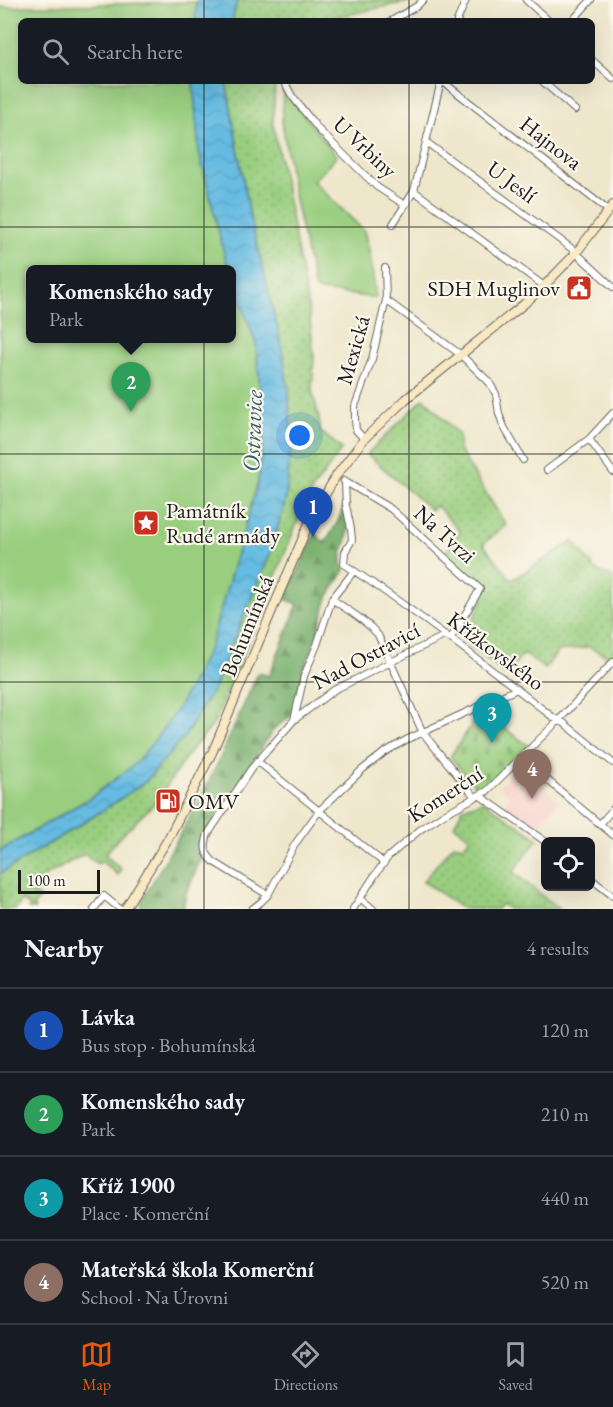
<!DOCTYPE html>
<meta charset="utf-8">
<style>
:root{--surface:#171b24;--page:#20242c;--text:#f1f3f6;--muted:#9ea1a6;--line:#363941;--accent:#ea580c}
body{margin:0;font-family:"EB Garamond",serif;background:var(--page);color:var(--text)}
.controls{position:absolute;right:18px;bottom:18px;display:grid;overflow:hidden;border-radius:9px;box-shadow:0 6px 24px #0002}
.controls button{width:54px;height:54px;display:grid;place-items:center;padding:0;border:0;border-bottom:2px solid var(--line);background:var(--surface);color:var(--text);font:30px sans-serif}
.scale{position:absolute;left:18px;bottom:15px;width:82px;box-sizing:border-box;padding-left:6px;border:3px solid #1c1c1c;border-top:0;font-size:16px;line-height:21px;white-space:nowrap;color:#1c1c1c;-webkit-text-stroke:4px #fbf7ec;paint-order:stroke}
.you{position:absolute;left:300px;top:436px;width:21px;height:21px;margin:-15px;border:4px solid #fff;border-radius:50%;background:#1a73e8;box-shadow:0 0 0 9px #1a73e833}
.badge{display:grid;place-items:center;width:39px;height:39px;border-radius:50%;background:var(--accent);color:#fff;font-size:20px;font-weight:700}
.pin{position:absolute;translate:-50% -50px;filter:drop-shadow(0 2px 3px #0008)}
.pin::after{content:'';position:absolute;top:32px;width:21px;height:18px;background:inherit;clip-path:polygon(0 0,100% 0,50% 100%)}
.popup{position:absolute;left:26px;top:265px;width:210px;height:78px;box-sizing:border-box;display:grid;place-content:center;border-radius:9px;background:var(--surface);filter:drop-shadow(0 2px 4px #0005);font-size:20px;white-space:nowrap;color:var(--muted)}
.popup b{font-size:22px;color:var(--text)}
.popup::after{content:'';position:absolute;left:50%;top:100%;margin-left:-12px;border:12px solid transparent;border-top-color:var(--surface)}
.list{margin:0;padding:0;list-style:none}
h2{display:flex;justify-content:space-between;align-items:center;height:78px;margin:0;padding:0 24px;font-size:26px}
h2 small{font-size:20px;font-weight:400;color:var(--muted)}
.list li{display:grid;grid-template-columns:39px 1fr auto;gap:18px;align-items:center;box-sizing:border-box;height:84px;padding:0 24px;border-top:2px solid var(--line)}
.list b{display:block;font-size:22px;white-space:nowrap}
.list p{margin:0;font-size:20px;white-space:nowrap;color:var(--muted)}
.list em{font-size:20px;font-style:normal;color:var(--muted)}
.icon{flex:none;width:33px;height:33px;fill:none;stroke:currentColor;stroke-width:2;stroke-linecap:round;stroke-linejoin:round}
.map{position:relative;flex:none;width:613px;height:909px;overflow:hidden}
.search{position:absolute;background:var(--surface);box-shadow:0 6px 24px #0002;left:18px;right:18px;top:18px;height:66px;display:flex;align-items:center;gap:15px;box-sizing:border-box;padding:0 21px;border-radius:9px;color:var(--muted);font-size:22px}
.sheet{height:414px;background:var(--surface)}
nav{display:flex;justify-content:space-around;align-items:center;box-sizing:border-box;height:84px;border-top:2px solid var(--line);background:var(--surface);font-size:16px;color:var(--muted)}
nav a{display:grid;justify-items:center;gap:3px}
nav .on{color:var(--accent)}
.map>svg:first-child{display:block}
</style>
<div class="map">
<svg width="613" height="909" viewBox="0 0 613 909">
<defs>
<pattern id="grass-dots" width="8" height="8" patternUnits="userSpaceOnUse" patternTransform="scale(1.5)"><rect width="8" height="8" fill="#99ce7f"/><path d="M2 2h.1M6 6h.1" fill="none" stroke="#83b06d" stroke-width="1.8" stroke-linecap="round"/></pattern>
<pattern id="forest-firs" width="22" height="20" patternUnits="userSpaceOnUse" patternTransform="scale(1.5)"><rect width="22" height="20" fill="#7ab16e"/><path d="M5 1l3.5 6h-7zM16 11l3.5 6h-7z" fill="#638f5a"/></pattern>
<pattern id="cemetery-stones" width="16" height="16" patternUnits="userSpaceOnUse" patternTransform="scale(1.5)"><rect width="16" height="16" fill="#99ce7f"/><path d="M2 7V4a2 2 0 0 1 4 0v3zM10 15v-3a2 2 0 0 1 4 0v3z" fill="#83b06d"/></pattern>
<pattern id="water-waves" width="16" height="10" patternUnits="userSpaceOnUse" patternTransform="scale(1.5)"><rect width="16" height="10" fill="#65bbe2"/><path d="M0 5q4-4 8 0t8 0" fill="none" stroke="#57a0c1"/></pattern>
</defs>
<rect width="100%" height="100%" fill="#fbf7ec"/>
<filter id="ink" filterUnits="userSpaceOnUse"><feTurbulence type="fractalNoise" baseFrequency=".0167" numOctaves="2"/><feDisplacementMap in="SourceGraphic" scale="12" xChannelSelector="R" yChannelSelector="G"/><feConvolveMatrix kernelMatrix="1 2 1 2 8 2 1 2 1" color-interpolation-filters="sRGB"/></filter>
<filter id="wash" filterUnits="userSpaceOnUse"><feTurbulence type="fractalNoise" baseFrequency=".008" numOctaves="4" result="noise"/><feDisplacementMap in="SourceGraphic" scale="24" xChannelSelector="R" yChannelSelector="G"/><feGaussianBlur stdDeviation="1.35" result="paint"/><feColorMatrix in="noise" values="0 0 0 0 0 0 0 0 0 0 0 0 0 0 0 0 0 1.4 0 .05"/><feComposite in="paint" operator="in"/></filter>
<g filter="url(#wash)">
<rect width="100%" height="100%" fill="#efe7cc"/>
<path fill="#f7d0cc" d="M516,768L522,773L514,783L518,786L526,778L534,784L538,782L559,801L535,831L502,807L511,796L499,786Z"/>
<path fill="url(#grass-dots)" stroke="#5a754e" stroke-width="1.5" d="M259,0H420L392,5L320,21H232L237,1Z
M226,81H275L273,123L309,311L314,354L312,391L319,417L320,431L342,449L313,489L302,510L269,593L213,725L191,750L155,803L116,841L105,855L120,868L121,871L118,875L101,861L98,864L84,854L26,887L40,898L33,906L35,909H28L30,907L22,900L16,909H0V874L102,811L145,782L185,736L214,688L270,554L286,499L291,443L289,393L281,343L249,212Z
M424,398L459,435V450L506,525L483,544L512,580L573,541L596,570L613,577V653L609,657L589,647L558,651L545,669L524,654L505,674L461,638L475,616L486,589L445,554L460,531L436,505L431,510L367,454Z
M483,801L538,839L513,872L559,909H508L502,904L497,909H463L423,881L454,844L463,846L470,838L454,825L463,808Z"/>
<path fill="url(#forest-firs)" stroke="#4b6645" stroke-width="1.5" d="M344,505C345,513 349,524 348,533C346,547 337,557 345,570L328,597L314,644L302,676L292,715L274,729L205,834L202,843L201,859L186,893L183,909H141V902L194,810L217,765L258,673L269,676L298,604L285,599L315,534L325,543L337,523Z"/>
<path fill="url(#cemetery-stones)" stroke="#5a754e" stroke-width="1.5" d="M481,711L529,746L480,791L450,757Z"/>
<path fill="#99ce7f" stroke="#5a754e" stroke-width="1.5" d="M196,2L195,21H21V81H193L199,152L229,269L30,270V338H231L232,276L256,344L264,434L258,482L210,646L193,681L176,711L155,740L134,765L90,798L0,851V7Z
M283,90L337,156L313,181L364,231L370,254L376,298L315,290L293,191L282,121Z"/>
<path fill="url(#water-waves)" stroke="#406c7f" stroke-width="1.5" d="M197,0H237L232,21H195Z
M193,81H226L249,212L281,343L289,393L291,443L286,499L270,554L214,688L185,736L145,782L102,811L0,874V851L90,798L134,765L155,740L176,711L193,681L210,646L258,482L264,434L256,344L232,276L231,270L229,269L227,265L199,152Z"/>
</g>
<g filter="url(#ink)">
<g fill="none" stroke-linecap="round" stroke-linejoin="round">
<defs>
<path id="street" d="M526,0L549,21
M391,21L417,6L423,0
M457,21L466,0
M572,21L591,0
M592,60L613,79
M284,81L292,96L319,130L377,187L405,205
M442,81L609,211
M542,81L575,110
M426,142L571,248L613,287
M414,191L544,286
M393,224L414,191L441,81
M386,300L461,355L489,382L496,394L499,414L504,427L523,460
M364,439L356,430L355,420V406L372,359L386,300L385,268
M589,439L613,472
M547,470L589,439L613,413
M344,481L391,509L480,589L451,638
M345,482L346,505L351,529L352,540L345,552L344,564C417,612 486,665 554,718L564,723L613,763
M332,599C347,610 366,620 378,635L423,733L475,797
M294,720L304,676L317,645L332,599L354,571
M521,758L613,835
M257,761L384,863
M479,795L546,842
M600,824L613,809
M590,878L613,896
M268,895L214,862C204,853 204,847 208,834L251,769L294,720L334,690L446,635
M360,898L373,909
M94,909L104,896L120,909
M252,909L261,902L268,895L295,844L319,811L363,769L385,752L406,740L517,689
M353,909L375,875L389,856L421,829L444,814L487,791L559,720L613,662"/>
<path id="secondary" d="M125,909L168,839L212,753L309,523L336,476L364,439L386,418L406,399L524,304L544,286L576,253L613,205"/>
</defs>
<use href="#street" stroke="#66635a" stroke-width="8"/>
<use href="#secondary" stroke="#66635a" stroke-width="10"/>
<use href="#street" stroke="#fff" stroke-width="6"/>
<use href="#secondary" stroke="#f8e8c3" stroke-width="8"/>
</g>
</g>
<path fill="none" stroke="#1c1c1c" stroke-width="1.5" stroke-opacity="0.55" d="M204,0V21M409,0V21M204,81V909M409,81V909M0,227H613M0,454H613M0,682H613"/>
<defs>
<symbol id="civic-square" viewBox="-11 -11 22 22"><rect x="-9" y="-9" width="18" height="18" rx="4" fill="#c8321e" stroke="#fbf7ec"/><path d="M-.6-6.5H3V-4.5H.6V-3L4-1V1h2V6H-6V1h2V-1L-.6-3ZM-1.2 2.5V6h2.4V2.5Z" fill="#fff"/></symbol>
<symbol id="sight-square" viewBox="-11 -11 22 22"><rect x="-9" y="-9" width="18" height="18" rx="4" fill="#c8321e" stroke="#fbf7ec"/><path d="M0-6L1.8-2.2L6-1.7L2.9 1.2L3.7 5.4L0 3.3L-3.7 5.4L-2.9 1.2L-6-1.7L-1.8-2.2Z" fill="#fff"/></symbol>
<symbol id="fuel-square" viewBox="-11 -11 22 22"><rect x="-9" y="-9" width="18" height="18" rx="4" fill="#c8321e" stroke="#fbf7ec"/><path d="M-5.5-6h7V0h2V4h1.3V-2.5L3-4.5l.8-.8L6-3V5H2.5V1h-1V6h-7ZM-4.2-4.7v3.2H.2V-4.7Z" fill="#fff"/></symbol>
</defs>
<g fill-rule="evenodd">
<use href="#civic-square" x="564" y="273" width="30" height="30"/>
<use href="#sight-square" x="131" y="508" width="30" height="30"/>
<use href="#fuel-square" x="153" y="786" width="30" height="30"/>
</g>
<g text-anchor="middle" dominant-baseline="central" stroke-width="4.5" stroke-linejoin="round" paint-order="stroke">
<g font-size="22" fill="#1c1c1c" stroke="#fbf7ec">
<text transform="translate(551 143) rotate(38)">Hajnova</text>
<text transform="translate(365 147) rotate(43)">U Vrbiny</text>
<text transform="translate(512 182) rotate(36)">U Jeslí</text>
<text transform="translate(353 350) rotate(-74)">Mexická</text>
<text transform="translate(445 534) rotate(42)">Na Tvrzi</text>
<text transform="translate(247 626) rotate(-68)">Bohumínská</text>
<text transform="translate(496 651) rotate(37)">Křížkovského</text>
<text transform="translate(366 656) rotate(-28)">Nad Ostravicí</text>
<text transform="translate(445 794) rotate(-33)">Komerční</text>
</g>
<g font-size="22" fill="#1c1c1c" stroke="#fbf7ec" text-anchor="start">
<text x="560" y="288" text-anchor="end">SDH Muglinov</text>
<text x="166" y="510">Památník<tspan x="166" dy="25">Rudé armády</tspan></text>
<text x="188" y="801">OMV</text>
</g>
<g font-size="24" font-style="italic" fill="#395c6b" stroke="#fbf7ec">
<text transform="translate(252 431) rotate(-88)">Ostravice</text>
</g>
</g>
</svg>
<div class="controls">
<button><svg class="icon" aria-label="locate" viewBox="0 0 24 24"><circle cx="12" cy="12" r="6"/><path d="M12 2v4M12 18v4M2 12h4M18 12h4"/></svg></button>
</div>
<div class="scale">100 m</div>
<div class="you"></div>
<div class="pin badge" style="left:313px;top:537px;background:#1a4fb4">1</div>
<div class="pin badge" style="left:131px;top:412px;background:#2e9e5b">2</div>
<div class="popup"><b>Komenského sady</b>Park</div>
<div class="pin badge" style="left:492px;top:743px;background:#0f9aa8">3</div>
<div class="pin badge" style="left:532px;top:799px;background:#8d6e63">4</div>
<div class="search"><svg class="icon" aria-label="search" viewBox="0 0 24 24"><circle cx="10" cy="10" r="6"/><path d="M15 15l6 6"/></svg>Search here</div>
</div>
<section class="sheet">
<h2>Nearby<small>4 results</small></h2>
<ul class="list">
<li><span class="badge" style="background:#1a4fb4">1</span><div><b>Lávka</b><p>Bus stop · Bohumínská</p></div><em>120 m</em></li>
<li><span class="badge" style="background:#2e9e5b">2</span><div><b>Komenského sady</b><p>Park</p></div><em>210 m</em></li>
<li><span class="badge" style="background:#0f9aa8">3</span><div><b>Kříž 1900</b><p>Place · Komerční</p></div><em>440 m</em></li>
<li><span class="badge" style="background:#8d6e63">4</span><div><b>Mateřská škola Komerční</b><p>School · Na Úrovni</p></div><em>520 m</em></li>
</ul>
</section>
<nav>
<a class="on"><svg class="icon" aria-label="map" viewBox="0 0 24 24"><path d="M3 6l6-2 6 2 6-2v14l-6 2-6-2-6 2zM9 4v14M15 6v14"/></svg>Map</a>
<a><svg class="icon" aria-label="directions" viewBox="0 0 24 24"><path d="M12 3l9 9-9 9-9-9zM9 14v-3h6M13 9l2 2-2 2"/></svg>Directions</a>
<a><svg class="icon" aria-label="saved" viewBox="0 0 24 24"><path d="M7 4h10v16l-5-4-5 4z"/></svg>Saved</a>
</nav>
